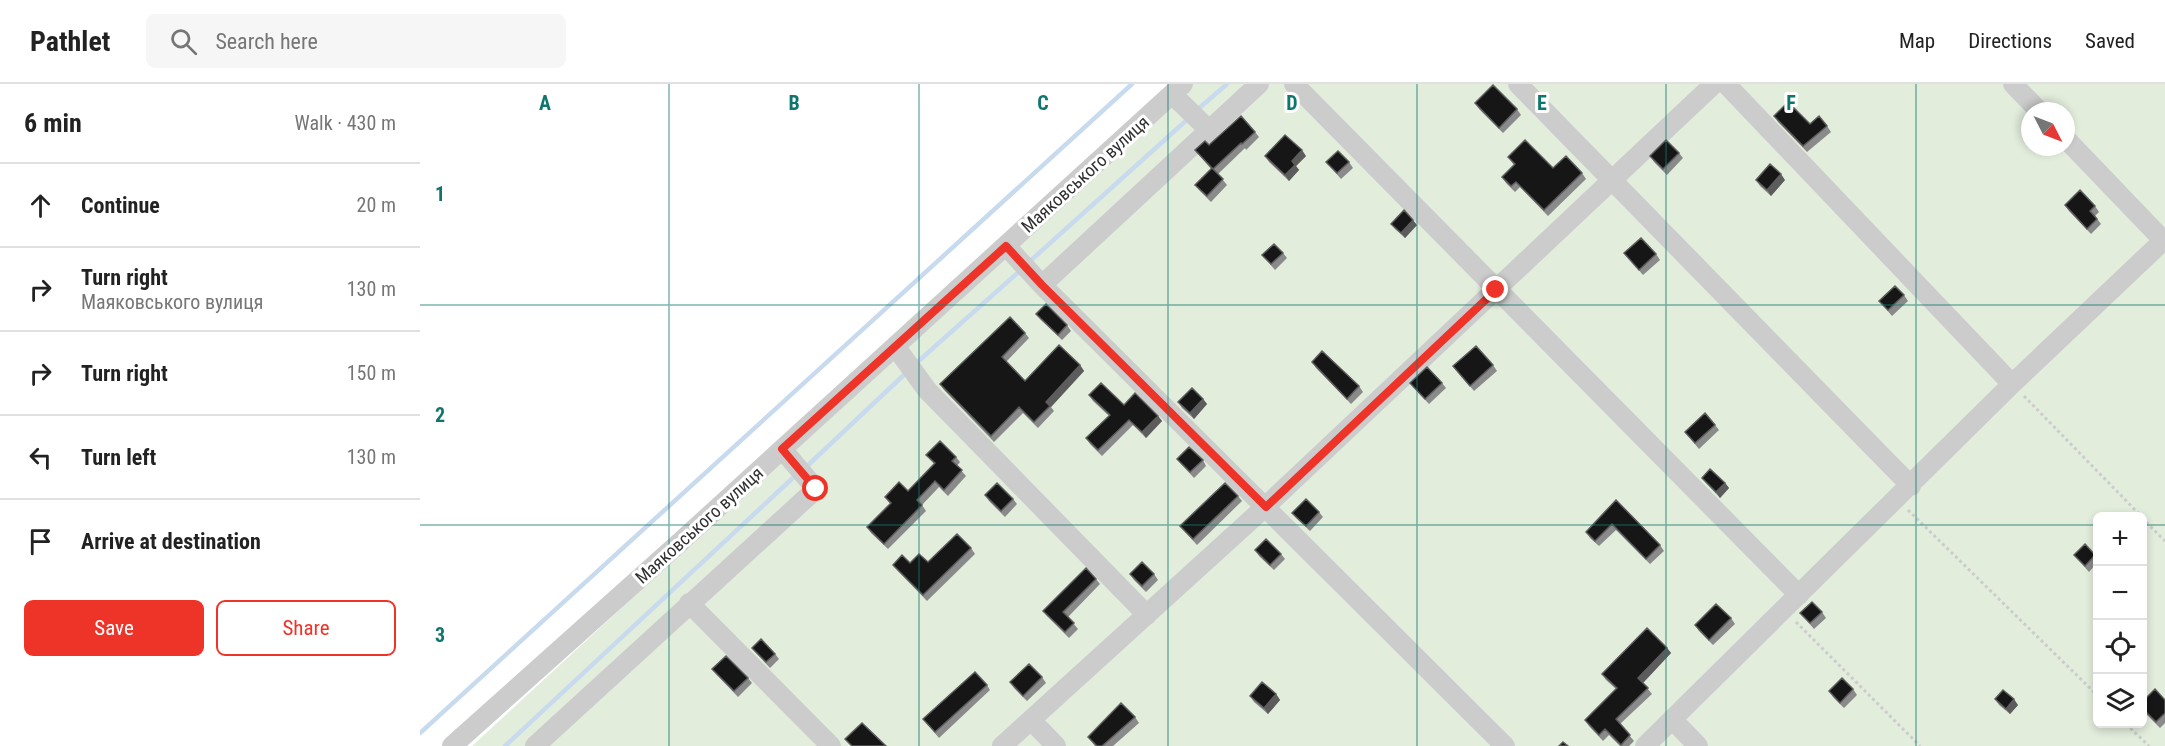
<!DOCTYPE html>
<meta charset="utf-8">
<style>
:root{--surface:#fff;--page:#f6f6f6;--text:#222;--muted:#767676;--line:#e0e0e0;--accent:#ee3429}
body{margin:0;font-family:"Roboto Condensed",sans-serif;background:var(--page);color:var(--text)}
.controls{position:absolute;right:18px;bottom:18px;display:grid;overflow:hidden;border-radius:9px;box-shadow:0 3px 9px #0003}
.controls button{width:54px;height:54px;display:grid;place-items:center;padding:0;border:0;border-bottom:2px solid var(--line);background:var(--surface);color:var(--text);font:30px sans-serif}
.compass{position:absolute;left:1601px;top:18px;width:54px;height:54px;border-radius:50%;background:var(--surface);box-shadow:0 3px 9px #0003;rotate:132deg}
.stop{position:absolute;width:18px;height:18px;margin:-14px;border:4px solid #ee3429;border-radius:50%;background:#fff}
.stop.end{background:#ee3429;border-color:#fff;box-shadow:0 2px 6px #0008}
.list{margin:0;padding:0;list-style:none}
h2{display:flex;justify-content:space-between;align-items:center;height:78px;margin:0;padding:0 24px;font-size:26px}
h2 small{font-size:20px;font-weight:400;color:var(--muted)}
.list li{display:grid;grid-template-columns:39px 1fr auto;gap:18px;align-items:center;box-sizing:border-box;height:84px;padding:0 24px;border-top:2px solid var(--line)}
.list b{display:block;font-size:22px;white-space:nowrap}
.list p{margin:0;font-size:20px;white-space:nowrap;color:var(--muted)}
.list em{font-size:20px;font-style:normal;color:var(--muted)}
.actions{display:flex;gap:12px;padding:18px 24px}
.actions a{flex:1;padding:14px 0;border:2px solid var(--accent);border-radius:9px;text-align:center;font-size:21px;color:var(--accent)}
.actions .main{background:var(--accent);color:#fff}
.icon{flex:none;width:33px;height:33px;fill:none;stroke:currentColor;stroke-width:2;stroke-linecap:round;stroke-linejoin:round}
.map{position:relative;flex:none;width:1745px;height:662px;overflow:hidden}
header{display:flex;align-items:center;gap:36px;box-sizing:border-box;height:84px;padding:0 30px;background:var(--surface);border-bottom:2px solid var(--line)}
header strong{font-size:28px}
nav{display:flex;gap:33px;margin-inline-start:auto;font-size:21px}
.search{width:420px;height:54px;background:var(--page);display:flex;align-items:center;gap:15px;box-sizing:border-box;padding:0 21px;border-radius:9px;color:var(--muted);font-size:22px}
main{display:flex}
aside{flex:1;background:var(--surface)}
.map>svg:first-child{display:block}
</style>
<header>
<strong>Pathlet</strong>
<div class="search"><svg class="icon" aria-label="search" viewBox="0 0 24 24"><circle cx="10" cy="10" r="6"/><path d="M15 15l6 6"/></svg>Search here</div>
<nav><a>Map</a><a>Directions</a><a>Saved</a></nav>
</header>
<main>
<aside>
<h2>6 min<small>Walk · 430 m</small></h2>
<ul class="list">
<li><svg class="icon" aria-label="ahead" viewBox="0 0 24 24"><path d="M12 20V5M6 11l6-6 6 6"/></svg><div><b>Continue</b></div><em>20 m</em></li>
<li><svg class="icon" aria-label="right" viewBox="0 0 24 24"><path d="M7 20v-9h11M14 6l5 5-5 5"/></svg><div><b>Turn right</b><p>Маяковського вулиця</p></div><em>130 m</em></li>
<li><svg class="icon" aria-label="right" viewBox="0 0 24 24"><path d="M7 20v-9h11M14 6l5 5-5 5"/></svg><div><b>Turn right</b></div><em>150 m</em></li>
<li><svg class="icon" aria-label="left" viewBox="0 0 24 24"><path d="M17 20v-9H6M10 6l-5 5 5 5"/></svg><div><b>Turn left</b></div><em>130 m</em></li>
<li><svg class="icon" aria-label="arrive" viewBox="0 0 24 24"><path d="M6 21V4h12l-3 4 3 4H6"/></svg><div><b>Arrive at destination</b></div></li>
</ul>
<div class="actions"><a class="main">Save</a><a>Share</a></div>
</aside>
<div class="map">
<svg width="1745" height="662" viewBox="0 0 1745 662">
<rect width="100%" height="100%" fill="#fff"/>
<path fill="#e3eddc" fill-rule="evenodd" d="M769,0H1745V662H52ZM1610,27H1646V63H1610ZM1678,432H1722V640H1678Z"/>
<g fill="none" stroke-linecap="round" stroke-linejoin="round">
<path stroke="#c7daee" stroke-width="4.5" d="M777,26L807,0
M608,179L769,34
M494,281L602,185
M385,384L488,287
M0,649L712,0
M85,662L376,391"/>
<path stroke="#ccc" stroke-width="3" stroke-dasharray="3 3" stroke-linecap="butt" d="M1604,312L1721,432
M1488,426L1678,612
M1722,434L1745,457
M1376,538L1500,662
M1706,640L1729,662"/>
<path stroke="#ccc" stroke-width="20" d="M874,0L1379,511
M1098,0L1491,402
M1306,0L1592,300
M1593,0L1619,27
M752,10L789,46
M1646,55L1743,156
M586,162L622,201L1085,662
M622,201L839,0
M475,262L507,306L727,531
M269,519L411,662
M1252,635L1278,662
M611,636L636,662
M32,662L258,460L763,0
M115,662L396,405L362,365
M582,662L845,423L1294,0
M1225,662L1592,300L1745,155"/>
</g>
<path fill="#8a8a8a" d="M1055,19L1097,25L1101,31L1083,49L1059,25Z
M1354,32L1390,40L1407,42L1411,48L1387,68L1358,38Z
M835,48L839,53L826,66L825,64L798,90L807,101L791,118L779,106L775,101L791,85L775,66L789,61Z
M1259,69L1263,74L1247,91L1234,78L1230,72Z
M845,72H886L876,82L879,86L869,97L849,78Z
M1088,73L1133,84L1162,89L1166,95L1128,132L1100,103L1095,108L1086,99L1082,93L1094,81Z
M906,78H929L933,84L921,95Z
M1336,96H1365L1351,112L1340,102Z
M1645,121L1675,122L1679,128L1675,132L1681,140L1671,150L1649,127Z
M971,140L997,141L985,154L975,145Z
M863,169L867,174L855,186L842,171Z
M1204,169L1236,170L1240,176L1223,191Z
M1484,211L1488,217L1472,232L1459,217Z
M616,230L647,241L651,247L642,256L620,235Z
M605,249L609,254L586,278L605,297L660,281L664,287L631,323L634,327L618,344L603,329L574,358L524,306L520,300Z
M892,278L939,302L943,308L931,320L896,284Z
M1073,281L1077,287L1054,307L1033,282Z
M990,299H1022L1026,304L1009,320L994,304Z
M669,311L704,321L738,332L742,337L726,354L713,341L682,372L670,360L666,354L689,332L673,317Z
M783,315L787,320L774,335L762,324L758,318Z
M1295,341L1299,346L1279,365L1265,348Z
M506,371L536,373L540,378L537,382L546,392L528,412L519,403L502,421L506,427L468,465L451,449L447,443L470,420L465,413L488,407L514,380Z
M757,375L783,376L786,382L774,394L761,380Z
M1282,394L1305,399L1309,404L1300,414L1286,399Z
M565,411L593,415L597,420L585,433L569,417Z
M818,412L822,417L777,461L764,447L760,442Z
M1196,416L1240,461L1244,467L1230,480L1196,446L1179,462L1170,454L1166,448Z
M899,428L903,433L890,447L876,434L872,429Z
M551,464L555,470L507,517L477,486L473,481L508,478Z
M835,466L861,470L865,475L854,486L839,472Z
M1654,471H1675L1677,474V479L1669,488Z
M710,490H734L738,496L726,508L714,496Z
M676,495L680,500L648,533L658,545L649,554L627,532L623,527Z
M1402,528L1406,534L1394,545L1380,529Z
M1311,534L1315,540L1293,561L1279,547L1275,541Z
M332,564L355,570L359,575L350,584L336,569Z
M1247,564L1251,569L1223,599L1232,610L1200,640L1214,657L1209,662H1200L1189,651L1183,657L1169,642L1165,636L1196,605L1186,596L1182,590Z
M292,585L328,594L332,599L318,613L296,590Z
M622,593L626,599L607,617L594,604L590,598Z
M567,601L570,606L519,654L503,635Z
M1433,605L1437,611L1424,624L1413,613L1409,607Z
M856,610L860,616L848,630L834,618L830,612Z
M1575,615L1598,621L1590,630L1579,621Z
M1745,616V639L1740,644L1722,626V618Z
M715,633L719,639L693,662H675L668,653Z"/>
<path fill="#5c5c5c" d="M882,66L886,72L876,82L879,86L869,97L865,91L872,77Z
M1361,90L1365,96L1351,112L1347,106Z
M993,136L997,141L985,154L981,149Z
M660,281L664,287L631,323L626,318Z
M783,315L787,320L774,335L770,329Z
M738,332L742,337L726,354L722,348Z
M1305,399L1309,404L1300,414L1296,408Z
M1247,564L1251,569L1222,600L1218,594Z
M856,610L860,616L848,630L844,624Z
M1594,615L1598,621L1590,630L1586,625Z"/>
<path fill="#161616" stroke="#5c5c5c" stroke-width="1.5" d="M1073,1L1097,25L1079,44L1055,19Z
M1368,18L1390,40L1399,32L1407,42L1383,62L1354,32Z
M821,32L835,48L822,60L821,59L793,85L803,95L787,112L775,101L792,84L775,66L785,57L789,61Z
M865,51L882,66L872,77L875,81L865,91L845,72Z
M1105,56L1133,84L1146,72L1162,89L1124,126L1096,98L1091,102L1082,93L1095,80L1088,73Z
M1246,56L1259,69L1243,85L1230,72Z
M918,67L929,78L917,89L906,78Z
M1350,80L1361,90L1347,106L1336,96Z
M1660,106L1675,122L1670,127L1677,135L1667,145L1645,121Z
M984,126L993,136L981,149L971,140Z
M1221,154L1236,170L1219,186L1204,169Z
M854,160L863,169L851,180L842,171Z
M1475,202L1484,211L1468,226L1459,217Z
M626,220L647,241L638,251L616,230Z
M590,233L605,249L582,273L605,297L639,261L660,281L626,318L630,322L614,338L599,323L571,352L520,300Z
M1056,262L1073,281L1050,302L1033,282Z
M902,267L939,302L927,315L892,278Z
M1007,283L1022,299L1005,315L990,299Z
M681,299L704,321L715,309L738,332L722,348L709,336L678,366L666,354L690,331L669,311Z
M772,304L783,315L770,329L758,318Z
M1285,329L1295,341L1275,359L1265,348Z
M520,357L536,373L532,377L542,386L524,406L515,397L497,416L502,421L464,460L447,443L471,419L465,413L479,398L488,407L515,379L506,371Z
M769,363L783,376L770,388L757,375Z
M1290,385L1305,399L1296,408L1282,394Z
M577,399L593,415L581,427L565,411Z
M805,399L818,412L773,455L760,442Z
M886,415L899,428L886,442L872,429Z
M1196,416L1240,461L1226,475L1192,440L1175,457L1166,448Z
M537,450L551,464L503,511L473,481L482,471L490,479L499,470L508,478Z
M846,455L861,470L850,481L835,466Z
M1665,460L1675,471L1665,482L1654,471Z
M722,478L734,490L722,502L710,490Z
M666,484L676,495L643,528L654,539L645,548L623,527Z
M1392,518L1402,528L1390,539L1380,529Z
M1296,520L1311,534L1289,556L1275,541Z
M1227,544L1247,564L1218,594L1228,604L1196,635L1210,651L1201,661L1185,645L1179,651L1165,636L1197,604L1182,590Z
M341,555L355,570L346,578L332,564Z
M306,572L328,594L314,607L292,585Z
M609,580L622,593L603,612L590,598Z
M555,588L567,601L515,648L503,635Z
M1422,594L1433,605L1420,619L1409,607Z
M842,598L856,610L844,624L830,612Z
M1735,605L1745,616V629L1736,638L1722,624V618Z
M1583,606L1594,615L1586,625L1575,615Z
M701,619L715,633L682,662H677L668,653Z
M442,639L466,662H432L425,655Z
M1143,658L1148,662H1139Z"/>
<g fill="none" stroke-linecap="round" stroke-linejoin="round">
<path stroke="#ee3429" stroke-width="8" d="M396,405L362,365L586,162L622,201L846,423L1076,206"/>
</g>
<path fill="none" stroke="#0f766e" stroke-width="1.5" stroke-opacity="0.55" d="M249,0V662M499,0V662M748,0V662M997,0V662M1246,0V662M1496,0V662M0,221H1745M0,441H1678M1722,441H1745"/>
<g text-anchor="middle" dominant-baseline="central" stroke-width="6" stroke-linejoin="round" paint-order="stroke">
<g font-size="18" fill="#2f2f2f" stroke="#fff">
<text transform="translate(665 90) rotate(-42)">Маяковського вулиця</text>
<text transform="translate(279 441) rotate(-42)">Маяковського вулиця</text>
</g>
</g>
<g font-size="20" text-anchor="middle" font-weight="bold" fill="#0f766e" stroke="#fff" stroke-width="6" stroke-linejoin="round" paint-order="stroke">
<text x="125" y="26">A</text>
<text x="374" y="26">B</text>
<text x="623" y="26">C</text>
<text x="872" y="26">D</text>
<text x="1122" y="26">E</text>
<text x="1371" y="26">F</text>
<text x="20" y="117">1</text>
<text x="20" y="338">2</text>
<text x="20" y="558">3</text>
</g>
</svg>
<div class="controls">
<button>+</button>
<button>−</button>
<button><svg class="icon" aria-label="locate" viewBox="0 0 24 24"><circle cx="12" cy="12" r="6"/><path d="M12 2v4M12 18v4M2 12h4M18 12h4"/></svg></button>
<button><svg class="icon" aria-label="layers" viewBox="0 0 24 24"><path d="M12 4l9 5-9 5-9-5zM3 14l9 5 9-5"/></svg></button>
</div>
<svg class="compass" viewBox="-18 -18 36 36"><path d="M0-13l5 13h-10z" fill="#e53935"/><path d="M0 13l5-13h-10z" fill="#767676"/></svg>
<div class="stop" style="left:396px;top:405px"></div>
<div class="stop end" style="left:1076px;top:206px"></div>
</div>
</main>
